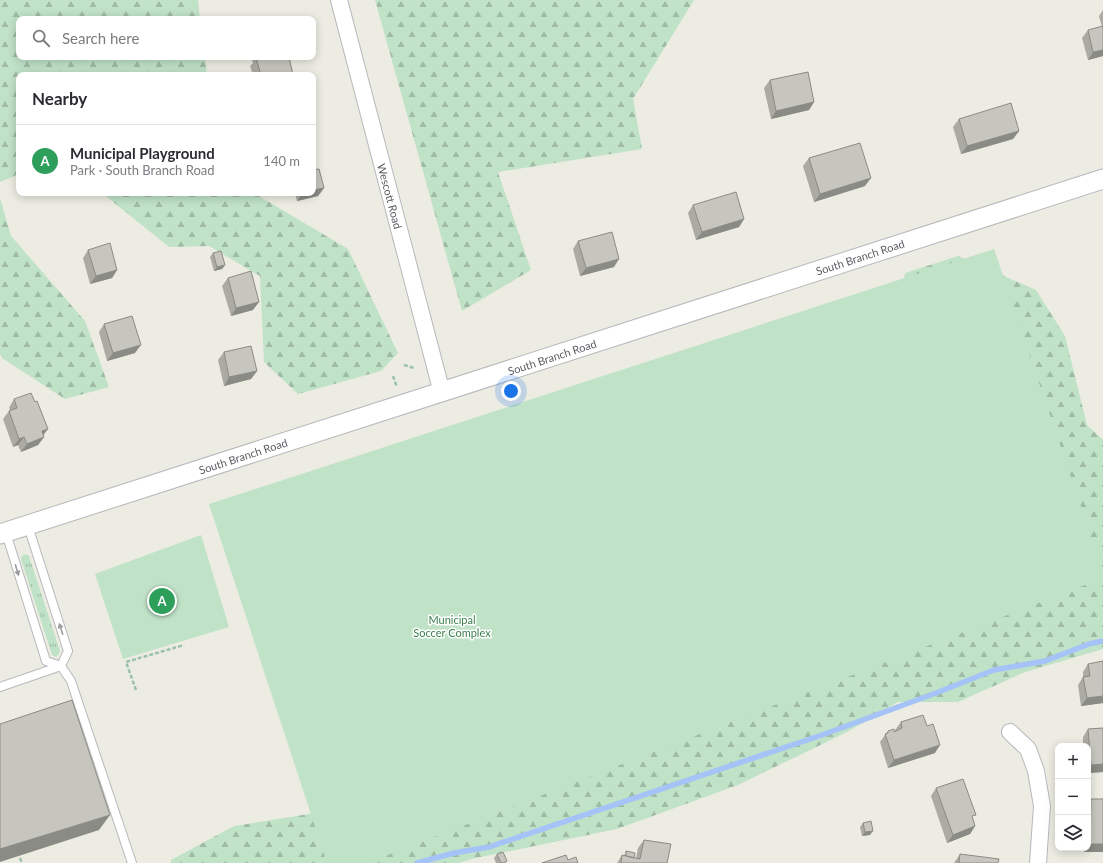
<!DOCTYPE html>
<meta charset="utf-8">
<style>
:root{--surface:#fff;--page:#f7f7f7;--text:#2b2b33;--muted:#7c7c81;--line:#e1e1e2;--accent:#da6639}
body{margin:0;font-family:Lato,sans-serif;background:var(--page);color:var(--text)}
.controls{position:absolute;right:12px;bottom:12px;display:grid;overflow:hidden;border-radius:8px;box-shadow:0 2px 10px #0003}
.controls button{width:36px;height:36px;display:grid;place-items:center;padding:0;border:0;border-bottom:1px solid var(--line);background:var(--surface);color:var(--text);font:20px sans-serif}
.you{position:absolute;left:511px;top:391px;width:14px;height:14px;margin:-10px;border:3px solid #fff;border-radius:50%;background:#1a73e8;box-shadow:0 0 0 6px #1a73e833}
.badge{display:grid;place-items:center;width:26px;height:26px;border-radius:50%;background:var(--accent);color:#fff;font-size:13px;font-weight:700}
.pin{position:absolute;translate:-50% -50%;border:2px solid #fff;box-shadow:0 1px 4px #0006}
.list{margin:0;padding:0;list-style:none}
h2{display:flex;justify-content:space-between;align-items:center;height:52px;margin:0;padding:0 16px;font-size:17px}
h2 small{font-size:13px;font-weight:400;color:var(--muted)}
.list li{display:grid;grid-template-columns:26px 1fr auto;gap:12px;align-items:center;box-sizing:border-box;height:72px;padding:0 16px;border-top:1px solid var(--line)}
.list b{display:block;font-size:15px;white-space:nowrap}
.list p{margin:0;font-size:13px;white-space:nowrap;color:var(--muted)}
.list em{font-size:13px;font-style:normal;color:var(--muted)}
.icon{flex:none;width:22px;height:22px;fill:none;stroke:currentColor;stroke-width:2;stroke-linecap:round;stroke-linejoin:round}
.map{position:relative;flex:none;width:1103px;height:863px;overflow:hidden}
.search{position:absolute;background:var(--surface);box-shadow:0 2px 10px #0003;left:16px;top:16px;width:300px;height:44px;display:flex;align-items:center;gap:10px;box-sizing:border-box;padding:0 14px;border-radius:8px;color:var(--muted);font-size:15px}
.panel{position:absolute;background:var(--surface);box-shadow:0 2px 10px #0003;left:16px;top:72px;width:300px;height:124px;border-radius:8px}
.map>svg:first-child{display:block}
</style>
<div class="map">
<svg width="1103" height="863" viewBox="0 0 1103 863">
<defs>
<pattern id="grass-tufts" width="24" height="20" patternUnits="userSpaceOnUse"><rect width="24" height="20" fill="#c0e2c7"/><path d="M3 7l-1-3M5 7V3M7 7l1-3M15 17l-1-3M17 17v-4M19 17l1-3" fill="none" stroke="#9fbaa5"/></pattern>
<pattern id="forest-firs" width="22" height="20" patternUnits="userSpaceOnUse"><rect width="22" height="20" fill="#c0e2c7"/><path d="M5 1l3.5 6h-7zM16 11l3.5 6h-7z" fill="#9fbaa5"/></pattern>
</defs>
<rect width="100%" height="100%" fill="#ecece2"/>
<path fill="url(#grass-tufts)" d="M25,554L29,556L60,651L59,654L56,657L52,655L21,559L22,556Z"/>
<path fill="url(#forest-firs)" d="M0,0H198L200,19H19V57H205L207,75H19V174L0,182Z
M375,0H694L633,99L642,149L498,172L531,270L462,311Z
M102,193H254L348,249L398,353L381,371L298,394L264,362L260,276L209,246L169,247Z
M0,198L11,236L85,321L109,387L65,399L2,358L0,354Z
M958,256L1036,290L1065,336L1087,425L1103,440V649L1025,672L958,702H898L847,732L738,785L617,829L471,859L460,863H171V860L234,826L328,811L901,296L905,273Z"/>
<path fill="#c0e2c7" d="M994,249L1103,572V578L367,863H327L209,504Z
M201,535L229,627L123,659L95,574Z"/>
<g fill="none" stroke-linecap="round" stroke-linejoin="round">
<path stroke="#a6c3f8" stroke-width="5.5" d="M417,863L454,853L489,847L822,735L936,693L994,670L1045,661L1089,644L1103,641"/>
<defs>
<path id="service" d="M28,526L68,651L61,666
M6,533L46,661L61,666L71,681L132,863
M0,687L61,666"/>
<path id="minor" d="M339,0L442,393
M1010,732L1028,749L1036,771L1042,806L1038,863"/>
<path id="tertiary" d="M0,534L1103,179"/>
</defs>
<use href="#service" stroke="#b7b8bd" stroke-width="10"/>
<use href="#minor" stroke="#b7b8bd" stroke-width="18"/>
<use href="#tertiary" stroke="#b7b8bd" stroke-width="21"/>
<path stroke="#9ac1ae" stroke-width="2.5" stroke-dasharray="4 2" stroke-linecap="butt" d="M404,365L414,368
M393,376L397,387
M136,690L126,662L184,645
M20,858L22,863"/>
<use href="#service" stroke="#fff" stroke-width="8"/>
<use href="#minor" stroke="#fff" stroke-width="16"/>
<use href="#tertiary" stroke="#fff" stroke-width="19"/>
</g>
<path fill="#abaaa3" d="M1103,10V56L1088,60L1082,38L1088,30L1102,27L1099,16Z
M251,57H289L293,75H253L250,66L253,63Z
M770,80L814,102L809,110L771,119L764,88Z
M959,119L1019,131L1013,139L961,154L953,127Z
M809,158L865,186L814,202L803,166Z
M324,188L318,196L297,201L295,194L287,196L286,193H313Z
M693,205L744,219L739,227L696,240L688,213Z
M578,241L614,267L580,276L573,249Z
M88,250L117,270L112,278L90,284L83,258Z
M213,253L225,265L222,269L214,271L210,257Z
M228,278L253,310L231,316L222,286Z
M104,324L135,353L107,361L99,332Z
M224,352L257,371L251,379L224,386L218,360Z
M14,399L35,402L44,437L38,445L21,452L18,445L13,447L3,419L9,411L10,410L9,408Z
M1088,664L1103,703L1081,706L1078,685L1083,677V672Z
M901,722L935,753L888,768L880,742L888,731L894,732L895,731V730Z
M1103,728V772L1088,773V746H1083V737L1088,729Z
M936,788L973,819L975,826L970,834L947,843L931,796Z
M1091,799L1103,852H1084L1085,848H1088V804Z
M863,823L870,835L862,836L860,827Z
M644,840L667,863H617L622,855L624,856L626,851L634,858H636L638,848Z
M497,854L506,863H496L494,858Z
M960,854L998,863H954Z"/>
<path fill="#8b8b85" d="M1103,50V56L1088,60L1093,52Z
M814,102L809,110L771,119L776,111Z
M1019,131L1013,139L961,154L967,146Z
M871,178L865,186L814,202L820,194Z
M324,188L318,196L297,201L303,193H313V190Z
M289,193H296L287,196Z
M744,219L739,227L696,240L702,232Z
M619,259L614,267L580,276L586,268Z
M225,265L222,269L214,271L217,267Z
M117,270L112,278L90,284L96,276Z
M259,302L253,310L231,316L236,308Z
M141,345L135,353L107,361L113,353Z
M257,371L251,379L224,386L229,377Z
M48,429L42,437V431Z
M24,437L18,445L13,447L19,439Z
M44,437L38,445L21,452L27,444Z
M1103,696V703L1081,706L1087,698Z
M940,745L935,753L888,768L894,760Z
M1103,764V772L1088,773V769L1091,765Z
M110,815L99,830L0,862V849Z
M975,826L970,834L947,843L953,835Z
M873,831L870,835L862,836L865,832Z
M1090,844H1103V852H1084L1087,848H1088V847Z"/>
<path fill="#c7c6be" stroke="#8b8b85" d="M1103,26V50L1093,52L1088,30Z
M259,57H289L293,75H261L256,58H259Z
M808,72L814,102L776,111L770,80Z
M1011,103L1019,131L967,146L959,119Z
M860,143L871,178L820,194L809,158Z
M319,169L324,188L313,190V170Z
M736,192L744,219L702,232L693,205Z
M612,232L619,259L586,268L578,241Z
M110,243L117,270L96,276L88,250Z
M221,251L225,265L217,267L213,253Z
M251,271L259,302L236,308L228,278Z
M132,316L141,345L113,353L104,324Z
M251,346L257,371L229,377L224,352Z
M31,393L35,402L37,401L48,429L42,431L44,437L27,444L24,437L19,439L9,411L17,408L14,399Z
M1103,661V696L1087,698L1083,677L1090,676L1088,664Z
M72,700L110,815L0,849V724Z
M923,715L927,726L933,724L940,745L894,760L885,734L888,733V731L894,729V732L902,728L901,722Z
M1103,728V764L1091,765L1088,729Z
M963,779L976,815L972,816L975,826L953,835L936,788Z
M1091,799H1103V844H1090Z
M871,821L873,831L865,832L863,823Z
M644,840L671,844L667,863H621L622,855L640,859Z
M626,851L635,853L634,858L626,856Z
M503,852L507,861L503,863H501L497,854Z
M960,854L999,859L998,863H959Z
M566,855L568,860L576,857L578,863H542Z"/>
<defs><path id="oneway-solid" d="M-6-.8H1V-3.2L6.5 0L1 3.2V.8H-6Z"/></defs>
<g fill="#9c9da0">
<use href="#oneway-solid" transform="translate(17 570) rotate(73)"/>
<use href="#oneway-solid" transform="translate(61 629) rotate(-108)"/>
</g>
<g text-anchor="middle" dominant-baseline="central" stroke-width="3" stroke-linejoin="round" paint-order="stroke">
<g font-size="11" fill="#5a5c61" stroke="#fff">
<text transform="translate(390 196) rotate(75)">Wescott Road</text>
<text transform="translate(860 257) rotate(-18)">South Branch Road</text>
<text transform="translate(552 357) rotate(-18)">South Branch Road</text>
<text transform="translate(243 456) rotate(-18)">South Branch Road</text>
</g>
<g font-size="11" fill="#3b7f4c" stroke="#fff">
<text x="452" y="619">Municipal<tspan x="452" dy="13">Soccer Complex</tspan></text>
</g>
</g>
</svg>
<div class="controls">
<button>+</button>
<button>−</button>
<button><svg class="icon" aria-label="layers" viewBox="0 0 24 24"><path d="M12 4l9 5-9 5-9-5zM3 14l9 5 9-5"/></svg></button>
</div>
<div class="you"></div>
<div class="pin badge" style="left:162px;top:601px;background:#2e9e5b">A</div>
<div class="search"><svg class="icon" aria-label="search" viewBox="0 0 24 24"><circle cx="10" cy="10" r="6"/><path d="M15 15l6 6"/></svg>Search here</div>
<section class="panel">
<h2>Nearby<small></small></h2>
<ul class="list">
<li><span class="badge" style="background:#2e9e5b">A</span><div><b>Municipal Playground</b><p>Park · South Branch Road</p></div><em>140 m</em></li>
</ul>
</section>
</div>
